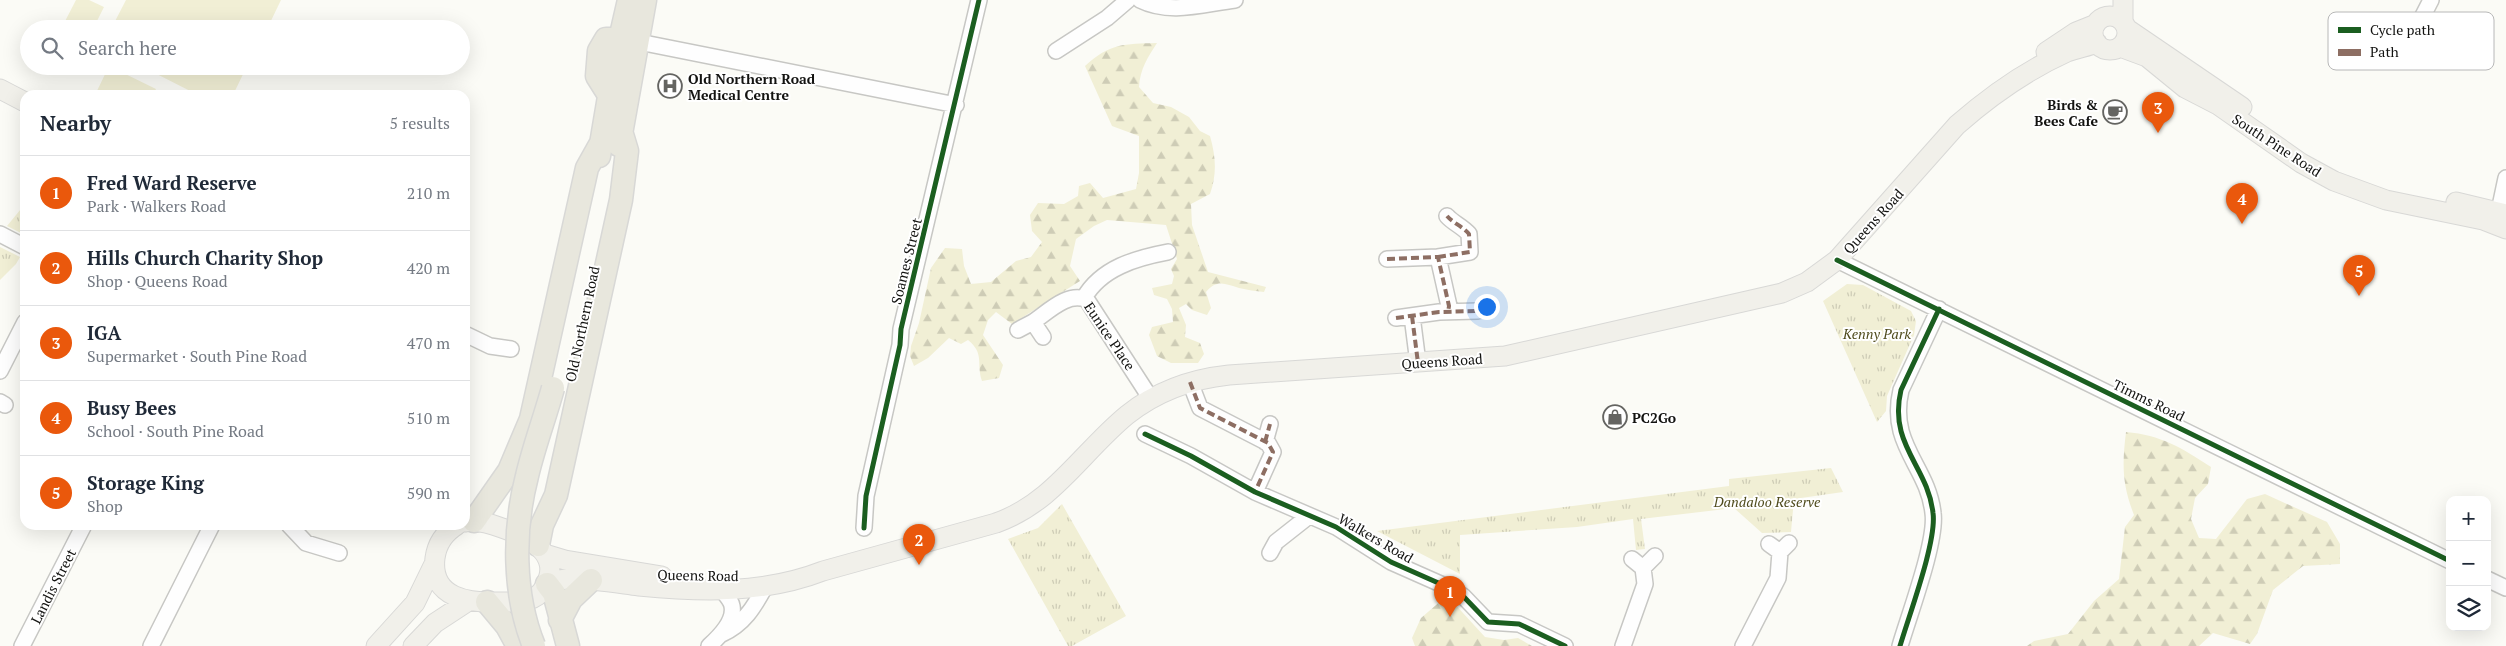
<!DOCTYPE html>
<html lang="en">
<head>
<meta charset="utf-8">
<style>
  :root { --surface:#fff; --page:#f6f6f7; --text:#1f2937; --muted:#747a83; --line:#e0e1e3; --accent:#ea580c }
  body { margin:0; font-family:"PT Serif",serif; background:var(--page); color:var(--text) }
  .controls { position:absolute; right:15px; bottom:15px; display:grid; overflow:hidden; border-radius:10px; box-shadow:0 5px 20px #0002 }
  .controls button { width:45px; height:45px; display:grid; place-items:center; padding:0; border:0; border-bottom:1px solid var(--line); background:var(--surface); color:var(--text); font:25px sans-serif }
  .you { position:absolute; left:1486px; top:306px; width:18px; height:18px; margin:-12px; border:4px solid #fff; border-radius:50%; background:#1a73e8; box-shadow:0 0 0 8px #1a73e833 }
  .badge { display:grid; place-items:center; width:32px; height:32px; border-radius:50%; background:var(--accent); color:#fff; font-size:16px; font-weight:700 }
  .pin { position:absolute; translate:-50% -41px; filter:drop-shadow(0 1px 2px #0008) }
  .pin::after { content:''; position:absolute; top:26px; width:18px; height:15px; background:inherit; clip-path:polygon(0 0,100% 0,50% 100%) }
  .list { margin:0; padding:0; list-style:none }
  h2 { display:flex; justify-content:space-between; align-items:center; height:65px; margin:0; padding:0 20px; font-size:21px }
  h2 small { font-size:16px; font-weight:400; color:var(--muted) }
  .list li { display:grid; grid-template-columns:32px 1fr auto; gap:15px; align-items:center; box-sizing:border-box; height:75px; padding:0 20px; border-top:1px solid var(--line) }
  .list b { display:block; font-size:19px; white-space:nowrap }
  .list p { margin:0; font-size:16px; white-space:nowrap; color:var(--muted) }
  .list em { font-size:16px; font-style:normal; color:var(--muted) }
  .icon { flex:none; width:28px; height:28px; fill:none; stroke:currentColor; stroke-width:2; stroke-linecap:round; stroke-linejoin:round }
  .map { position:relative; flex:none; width:2506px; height:646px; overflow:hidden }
  .search { position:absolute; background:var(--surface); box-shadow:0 5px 20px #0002; left:20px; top:20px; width:450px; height:55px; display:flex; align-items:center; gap:12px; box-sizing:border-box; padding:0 18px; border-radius:28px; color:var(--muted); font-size:19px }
  .panel { position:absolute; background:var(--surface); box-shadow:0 5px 20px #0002; left:20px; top:90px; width:450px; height:440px; border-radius:15px }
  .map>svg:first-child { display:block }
</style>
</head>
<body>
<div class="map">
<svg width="2506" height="646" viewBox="0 0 2506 646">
  <defs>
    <pattern id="grass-tufts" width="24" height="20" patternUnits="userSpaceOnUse" patternTransform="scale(1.25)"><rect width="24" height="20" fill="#f1efd5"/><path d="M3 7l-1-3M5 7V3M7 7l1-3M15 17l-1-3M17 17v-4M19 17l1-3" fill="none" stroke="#ceccb6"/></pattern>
    <pattern id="forest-firs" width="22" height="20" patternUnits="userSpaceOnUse" patternTransform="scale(1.25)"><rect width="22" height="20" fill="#f1efd5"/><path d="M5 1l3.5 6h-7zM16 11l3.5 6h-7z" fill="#ceccb6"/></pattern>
  </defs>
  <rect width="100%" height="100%" fill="#fbfbf6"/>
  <path fill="url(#grass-tufts)" d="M25,204v31l-18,-9z
    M0,247l20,10 -4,7 -16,16z
    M1847,284l16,1 48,26 5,10 -2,14 -27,61 -1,15 -9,11 -54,-121z
    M1831,468l12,24 -49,7 -3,33 -29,1 -28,-25 -93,11 4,30 -9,1 -3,-31 -56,8 -117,8v39l-83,-43 352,-45v-7z
    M1062,504l64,112 -54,30h-4l-60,-107 30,-11z"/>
  <path fill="url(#forest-firs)" d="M1157,43c-9,14 -17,26 -18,44l14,16 18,4 18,10 11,14 10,5c6,21 7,38 0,58l-19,10 1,21 16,47 58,15 -2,5c-8,-1 -17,-2 -25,-4 -14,-4 -22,-9 -33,4l5,16 -4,7 -15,-5 -6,-6 -7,4 7,17 -1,12 15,6 4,11 -6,9h-27l-14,-7 -8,-21 3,-8 21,-5 -1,-13 -5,-10 -13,-4 -2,-7 20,-4 2,-8 -3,-7 6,-10 -11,-34 -59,-5 -13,6 -18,13 -6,27 10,15 -68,43 -16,-12 -8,8 -5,15 20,30 -4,13 -17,3c-6,-18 3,-27 -14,-41l-7,4 -12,-6 -21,20 -14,8 -4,-10 1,-10 8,-23 12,-55 14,-20 17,1 2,17 7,18 20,-2 25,-21 15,-4 11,-15 -10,-11 -2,-16 8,-12 26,1 14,-8 1,-10 11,-3 13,15 33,-9 3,-16v-37l-27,-10 -27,-60c25,-23 39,-22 72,-23z
    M2126,432c35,3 56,16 85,35l-3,17 -13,14 -4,21 8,19 17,1 31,-40 18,-5 62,28 13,22v20l-37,2 -30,24 -16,44 -7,10 -37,-11 -14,13h-172l7,-5 34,-7 26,-33 25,-22 6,-52 9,-12c-12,-31 -12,-50 -8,-83z
    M1443,599l9,2 33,36 19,3 14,-2 14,8h-117l-3,-8 9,-20z"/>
  <path fill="#f1efd5" d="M76,0h13l15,7 -11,22h-32z
    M126,0h155l-14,29h-156z
    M109,66l47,23 -3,6h-58z
    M141,66h106l-14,29h-35z"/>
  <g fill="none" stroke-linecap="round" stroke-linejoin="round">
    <g stroke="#c7c7c4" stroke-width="18">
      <path id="minor" d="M1140,0c30,15 63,4 95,0
        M629,40l327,65
        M2409,43l22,-43
        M1056,51l51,-33 21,-18
        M2499,211l7,-33
        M0,234l25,13
        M1438,257l32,-5 -1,-18c-7,-8 -16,-11 -22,-18
        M1387,259l51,-2 11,49 -1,6
        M1837,260l613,301
        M1084,298c17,-30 52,-40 84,-46
        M1412,316l6,47
        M1396,318l43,-6 39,-1
        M1033,322c15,-10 35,-31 54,-22l64,99
        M1018,330l15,-8 10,15
        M465,334l25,12 21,3
        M0,371l25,-49
        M1190,382l10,26 68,35 5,9 -18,40
        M0,402l5,3
        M1145,434l46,22 64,36 81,35 55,35 61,27 11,7 25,26 31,2 46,22
        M1265,442l5,-18
        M289,525l17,18 33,10
        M864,528l2,-32 34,-151 1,-16 78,-329
        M1769,544l11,8 9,-9
        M1270,553l6,-11 33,-26
        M1632,559l11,9 12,-12
        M2487,579l19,9
        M722,634c22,-10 32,-27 43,-47
        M22,646l62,-121
        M151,646l61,-121
        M709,646c10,-9 26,-25 23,-40 -1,-6 -7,-12 -11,-17
        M1623,646l22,-62 -2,-16
        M1743,646l35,-68 2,-26
        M1900,646c9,-31 37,-105 33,-133 -5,-47 -45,-68 -32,-123l38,-81"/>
    </g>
    <g stroke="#d8d8d6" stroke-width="21">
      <path id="major" d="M2093 33a17 17 0 1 1 34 0a17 17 0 1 1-34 0Z
        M2123,21v-21
        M2126,28l116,79
        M2120,47l27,10 38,31 33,17 83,58 33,18 52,19 97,20 23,9
        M2046,52l30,-20 20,-8
        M0,89l25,13
        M2456,202l50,12
        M457,525c-13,8 -20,18 -22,33 -5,41 35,45 64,44 16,0 36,2 45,-14 20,-34 -16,-51 -42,-60 -11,-4 -25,-9 -37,-6
        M545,554l20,6 97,16
        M548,581c8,0 15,-2 23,-2 22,0 45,4 68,7 62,6 125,8 184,-15l173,-48c57,-20 86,-71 131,-108 30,-24 64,-36 102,-40l276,-19 277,-63 25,-11 30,-22 120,-135c33,-29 70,-55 110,-73 10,-4 20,-5 30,-9
        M376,646l39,-43 19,-39
        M413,646l22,-23 32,-21"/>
    </g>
    <g stroke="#d8d8d6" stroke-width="25">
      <path id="highway" d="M609,95l-12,-19 2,-25 7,-12h14
        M619,145l26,-145
        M599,156l16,-95 14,-61
        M474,521l35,-50 22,-52 56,-251 14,-25
        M538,545l4,-20 14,-30 65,-295 6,-49 -6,-20
        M547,584l7,9 14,53
        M487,602l20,24 11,20
        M560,620l11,-21 20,-19"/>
    </g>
    <use href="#minor" stroke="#fefefe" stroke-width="15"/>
    <use href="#major" stroke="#f1f0ea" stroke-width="19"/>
    <use href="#highway" stroke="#e8e7dd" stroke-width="22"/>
    <g stroke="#d8d8d6" stroke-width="25" stroke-linecap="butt">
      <path id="highway-bridge" d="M534,646c-21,-52 -21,-116 -7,-170 7,-30 18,-59 26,-88"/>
    </g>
    <use href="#highway-bridge" stroke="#e8e7dd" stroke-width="22"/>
    <path stroke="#8d6e63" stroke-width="4" stroke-dasharray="8 4" stroke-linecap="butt" d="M1438,257l32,-5 -1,-18c-7,-8 -16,-11 -22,-18
      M1387,259l51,-2 11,49 -1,6
      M1412,316l6,47
      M1396,318l43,-6 39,-1
      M1190,382l10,26 68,35 5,9 -18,40
      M1265,442l5,-18"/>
    <g stroke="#fff" stroke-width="8">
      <path id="cycleway" d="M1837,260l613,301
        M1145,434l46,22 64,36 81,35 55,35 61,27 11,7 25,26 31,2 46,22
        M864,528l2,-32 34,-151 1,-16 78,-329
        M1900,646c9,-31 37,-105 33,-133 -5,-47 -45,-68 -32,-123l38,-81"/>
    </g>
    <use href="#cycleway" stroke="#1b5e20" stroke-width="5"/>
  </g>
  <defs>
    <g id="hospital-ring" transform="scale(1.25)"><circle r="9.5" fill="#fff" stroke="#646461" stroke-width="1.5"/><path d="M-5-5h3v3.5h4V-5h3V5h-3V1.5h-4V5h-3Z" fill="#646461"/></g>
    <g id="cafe-ring" transform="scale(1.25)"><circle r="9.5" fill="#fff" stroke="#646461" stroke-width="1.5"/><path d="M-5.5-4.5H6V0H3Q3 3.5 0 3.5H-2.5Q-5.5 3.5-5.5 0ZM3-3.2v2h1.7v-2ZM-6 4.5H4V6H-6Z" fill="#646461"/></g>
    <g id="shop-ring" transform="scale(1.25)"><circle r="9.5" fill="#fff" stroke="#646461" stroke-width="1.5"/><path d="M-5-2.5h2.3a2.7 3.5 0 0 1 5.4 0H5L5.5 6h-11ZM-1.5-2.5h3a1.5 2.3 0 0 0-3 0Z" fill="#646461"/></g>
  </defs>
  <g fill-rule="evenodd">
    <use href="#hospital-ring" x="670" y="86"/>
    <use href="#cafe-ring" x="2115" y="112"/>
    <use href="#shop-ring" x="1615" y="417"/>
  </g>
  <g text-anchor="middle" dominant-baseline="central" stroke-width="4" stroke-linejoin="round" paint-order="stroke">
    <g font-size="14" font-weight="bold" fill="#131311" stroke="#fff" text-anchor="start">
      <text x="688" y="78">Old Northern Road<tspan x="688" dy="16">Medical Centre</tspan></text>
      <text x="2098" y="104" text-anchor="end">Birds &amp;<tspan x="2098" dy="16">Bees Cafe</tspan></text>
      <text x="1632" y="417">PC2Go</text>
    </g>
    <g font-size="14" fill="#131311" stroke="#fff">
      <text transform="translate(2277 145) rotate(33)">South Pine Road</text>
      <text transform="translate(1873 221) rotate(-48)">Queens Road</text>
      <text transform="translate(906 261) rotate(-76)">Soames Street</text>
      <text transform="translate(582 324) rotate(-78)">Old Northern Road</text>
      <text transform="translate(1110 336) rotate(56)">Eunice Place</text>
      <text transform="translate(1442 361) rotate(-4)">Queens Road</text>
      <text transform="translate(2149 400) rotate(26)">Timms Road</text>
      <text transform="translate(1376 538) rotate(30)">Walkers Road</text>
      <text transform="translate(698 575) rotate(1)">Queens Road</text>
      <text transform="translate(53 586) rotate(-63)">Landis Street</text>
    </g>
    <g font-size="14" font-style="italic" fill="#4f4b1c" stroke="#fff">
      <text x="1877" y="333">Kenny Park</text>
      <text x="1767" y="501">Dandaloo Reserve</text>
    </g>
  </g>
  <rect x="2328" y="12" width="166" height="58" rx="8" fill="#fff" stroke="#b8b8b8" stroke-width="1"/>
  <rect x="2338" y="27" width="23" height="6" fill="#1b5e20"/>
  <rect x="2338" y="49" width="23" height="7" fill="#8d6e63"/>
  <g font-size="14" fill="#131311">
    <text x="2370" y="35">Cycle path</text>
    <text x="2370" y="57">Path</text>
  </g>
</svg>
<div class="controls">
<button>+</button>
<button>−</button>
<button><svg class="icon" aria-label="layers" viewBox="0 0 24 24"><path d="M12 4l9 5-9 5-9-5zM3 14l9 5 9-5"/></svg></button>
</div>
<div class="you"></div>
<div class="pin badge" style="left:1450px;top:617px">1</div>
<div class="pin badge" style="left:919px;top:565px">2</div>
<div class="pin badge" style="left:2158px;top:133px">3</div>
<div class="pin badge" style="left:2242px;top:224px">4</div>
<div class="pin badge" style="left:2359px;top:296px">5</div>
<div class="search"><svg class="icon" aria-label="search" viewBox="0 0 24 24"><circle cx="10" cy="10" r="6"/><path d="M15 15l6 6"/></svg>Search here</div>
<section class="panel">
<h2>Nearby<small>5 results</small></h2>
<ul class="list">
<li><span class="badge">1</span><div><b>Fred Ward Reserve</b><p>Park · Walkers Road</p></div><em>210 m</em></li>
<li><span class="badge">2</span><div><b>Hills Church Charity Shop</b><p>Shop · Queens Road</p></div><em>420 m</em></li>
<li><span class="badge">3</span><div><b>IGA</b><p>Supermarket · South Pine Road</p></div><em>470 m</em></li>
<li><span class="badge">4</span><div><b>Busy Bees</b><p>School · South Pine Road</p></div><em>510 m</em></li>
<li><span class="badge">5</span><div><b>Storage King</b><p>Shop</p></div><em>590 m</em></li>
</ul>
</section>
</div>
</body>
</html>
